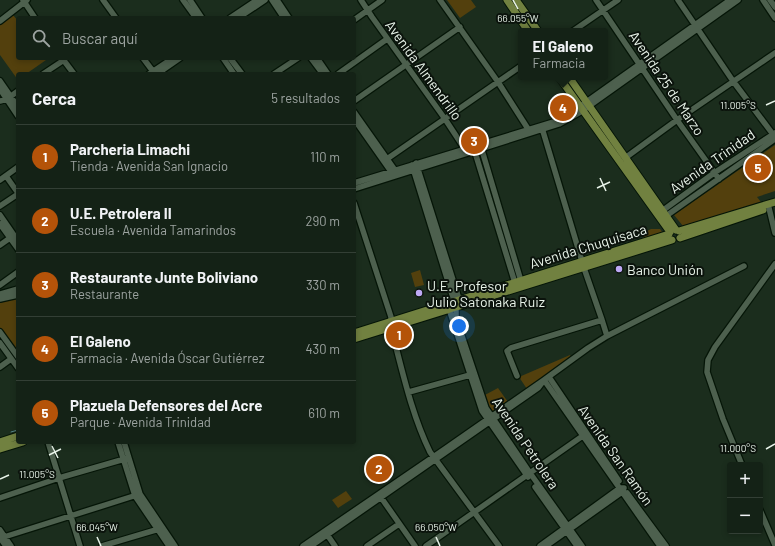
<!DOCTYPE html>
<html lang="es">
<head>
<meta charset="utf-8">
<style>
  :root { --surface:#142216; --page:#1d2a1f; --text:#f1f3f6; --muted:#9da4a1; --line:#333f35; --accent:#b45309 }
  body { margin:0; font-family:Barlow,sans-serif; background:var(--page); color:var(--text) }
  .controls { position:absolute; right:12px; bottom:12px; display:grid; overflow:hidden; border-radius:4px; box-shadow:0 2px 6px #0003 }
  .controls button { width:36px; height:36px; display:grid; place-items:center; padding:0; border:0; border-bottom:1px solid var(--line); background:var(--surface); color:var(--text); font:20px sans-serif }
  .you { position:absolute; left:459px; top:326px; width:14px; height:14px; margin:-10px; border:3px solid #fff; border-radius:50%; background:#1a73e8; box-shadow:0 0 0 6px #1a73e833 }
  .badge { display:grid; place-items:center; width:26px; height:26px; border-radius:50%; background:var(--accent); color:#fff; font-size:13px; font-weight:700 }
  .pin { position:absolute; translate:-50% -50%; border:2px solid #fff; box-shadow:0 1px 4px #0006 }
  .popup { position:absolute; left:518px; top:28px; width:90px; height:52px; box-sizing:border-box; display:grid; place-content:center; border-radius:4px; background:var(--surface); filter:drop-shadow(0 1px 3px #0005); font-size:13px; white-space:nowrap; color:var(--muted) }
  .popup b { font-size:15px; color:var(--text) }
  .popup::after { content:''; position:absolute; left:50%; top:100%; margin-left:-8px; border:8px solid transparent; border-top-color:var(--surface) }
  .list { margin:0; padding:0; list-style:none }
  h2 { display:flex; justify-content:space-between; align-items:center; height:52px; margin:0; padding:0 16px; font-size:17px }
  h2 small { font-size:13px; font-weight:400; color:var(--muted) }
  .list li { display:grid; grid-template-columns:26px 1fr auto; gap:12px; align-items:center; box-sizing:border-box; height:64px; padding:0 16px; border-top:1px solid var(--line) }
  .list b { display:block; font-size:15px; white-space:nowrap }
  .list p { margin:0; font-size:13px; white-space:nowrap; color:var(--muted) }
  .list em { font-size:13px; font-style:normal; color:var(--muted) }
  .icon { flex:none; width:22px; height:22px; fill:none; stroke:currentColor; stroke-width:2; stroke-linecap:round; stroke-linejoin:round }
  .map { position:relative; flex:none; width:775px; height:546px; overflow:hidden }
  .search { position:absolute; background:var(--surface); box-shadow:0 2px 6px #0003; left:16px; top:16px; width:340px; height:44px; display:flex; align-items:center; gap:10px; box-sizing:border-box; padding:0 14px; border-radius:4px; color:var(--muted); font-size:15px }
  .panel { position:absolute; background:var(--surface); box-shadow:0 2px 6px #0003; left:16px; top:72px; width:340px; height:372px; border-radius:4px }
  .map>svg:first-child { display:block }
</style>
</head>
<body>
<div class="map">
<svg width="775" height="546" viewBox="0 0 775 546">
  <rect width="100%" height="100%" fill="#1b2d1d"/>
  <path fill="#53400d" d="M447,0h24l5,7 -16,11z
    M13,15l5,6v37h27l1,2 -20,14h-8v6l-18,-25v-31z
    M775,145v46l-18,6 4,5 -78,24 -9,-11z
    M651,229h9l3,4 -20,7c-1,-5 3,-9 8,-11z
    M420,270l4,15 -9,2 -4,-14z
    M18,297v55l-18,-24v-25z
    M570,355l1,2 -44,32 -8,-12z
    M498,388l10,14 -16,10 -4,-6 -5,-10z
    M346,491l6,8 -14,9 -6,-8z"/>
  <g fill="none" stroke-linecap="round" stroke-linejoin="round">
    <path stroke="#58878a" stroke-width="1" d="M11,432l7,-2"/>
    <g stroke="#051507" stroke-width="8">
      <path id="minor" d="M23,0l12,18
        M103,0l13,18
        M183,0l13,18
        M190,0l12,18
        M272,0l12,18
        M277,0l12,18
        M361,0l11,17 73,102 21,32
        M440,0l58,82 32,50
        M596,0l81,120 42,59
        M678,0l55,81 42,56
        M763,0l12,18
        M770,0l5,7
        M230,18l27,-18
        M238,18l27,-18
        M354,20l28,-20
        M0,21l27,-21
        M573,31l45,-31
        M62,58l12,16
        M143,58l12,16
        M223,58l11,16
        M230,58l12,16
        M311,58l12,16
        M317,58l11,16
        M43,74l21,-14
        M149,74l24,-16
        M157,74l23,-16
        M274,74l24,-16
        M338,74l49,-35
        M0,81l18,26
        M0,89l18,27
        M0,101l7,-2 11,-8
        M354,101l106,-74
        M354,112l43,61
        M354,119l38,54
        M481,147l40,134
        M474,149l41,134
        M625,158l52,-38 98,-67
        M384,161l137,-95
        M416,163l43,136v5l-3,4v10l30,90 44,65 52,73
        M412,165l42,136 -1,4 -4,4 33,102 46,66
        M6,176l12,17
        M0,180l18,-13
        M354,183l203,-62 11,-6 162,-115
        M354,189l205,-65 23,-13 156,-111
        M354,203l37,114v11c11,41 20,85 39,124l69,94
        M0,206l18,-12
        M769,208l6,25
        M662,211l52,-38 61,-40
        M0,215l18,26
        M666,216l109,-77
        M0,224l18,25
        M0,245l10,-7
        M0,285l18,-13
        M0,294l18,-5
        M0,299l18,-4
        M602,320l5,16
        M0,332l18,25
        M0,343l18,25
        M0,367l11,-8
        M517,376l-10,-25 4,-3 91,-28 -18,-52 -42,-140
        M549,377l70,104
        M409,392l61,-17
        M48,442l32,104
        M118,442l17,54 34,50
        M124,442l16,52 35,52
        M742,465l-19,-46 -16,-47 1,-12 7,-13 60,-83
        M535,487l42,59
        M627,493l39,53
        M380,496l35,50
        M0,498l59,-20 69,-20
        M760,510l15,35
        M0,530l11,16
        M326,533l9,13
        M4,537l136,-43
        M0,538l6,8
        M102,546l57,-17
        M303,546c81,-55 161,-110 241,-166l-6,8 -227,158
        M367,546l32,-22
        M426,546l158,-111
        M540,546l80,-58h4l-2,4 -76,54
        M660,546l-116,-166 44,-32 19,-12 137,-70"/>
    </g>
    <g stroke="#051507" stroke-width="9">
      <path id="major" d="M507,0l21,31
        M516,0l22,31
        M559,77l111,155
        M569,77l107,153
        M679,231l96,-29
        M680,238l83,-28
        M354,333l315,-99
        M354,339l318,-99
        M0,442l18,-6
        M0,449l23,-7"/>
    </g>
    <use href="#minor" stroke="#4d604e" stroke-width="5.5"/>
    <use href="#major" stroke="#718140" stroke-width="7"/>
  </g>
  <path fill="none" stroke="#e8f3e9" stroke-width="1.5" d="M513,0l5,9M766,105l9,-4M600,178l6,13M597,188l13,-6M52,446l6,12M766,449l9,-5M49,455l12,-6M0,479l9,-4M97,537l4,9M436,537l4,9"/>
  <g fill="#bea9f5" stroke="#0b130c" stroke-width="1.5">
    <circle cx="619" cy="269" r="4"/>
    <circle cx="419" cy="293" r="4"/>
  </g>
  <g text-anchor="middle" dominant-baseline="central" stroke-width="4" stroke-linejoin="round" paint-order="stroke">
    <g font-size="14" fill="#e8f3e9" stroke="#0b130c">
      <text transform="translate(424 70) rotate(54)">Avenida Almendrillo</text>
      <text transform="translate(667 83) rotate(56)">Avenida 25 de Marzo</text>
      <text transform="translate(712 161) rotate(-35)">Avenida Trinidad</text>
      <text transform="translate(588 246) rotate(-17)">Avenida Chuquisaca</text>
      <text transform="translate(526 443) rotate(56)">Avenida Petrolera</text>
      <text transform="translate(616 455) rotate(55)">Avenida San Ramón</text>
    </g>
    <g font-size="14" fill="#e8f3e9" stroke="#0b130c" text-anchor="start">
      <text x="627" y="269">Banco Unión</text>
      <text x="427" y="285">U.E. Profesor<tspan x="427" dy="16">Julio Satonaka Ruiz</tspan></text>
    </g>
  </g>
  <g font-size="10" text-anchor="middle" fill="#e8f3e9" stroke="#0b130c" stroke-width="4" stroke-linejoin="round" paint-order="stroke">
    <text x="518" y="22">66.055°W</text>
    <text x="738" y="109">11.005°S</text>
    <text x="738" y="452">11.000°S</text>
    <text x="37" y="478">11.005°S</text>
    <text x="97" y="531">66.045°W</text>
    <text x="436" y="531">66.050°W</text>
  </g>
</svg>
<div class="controls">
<button>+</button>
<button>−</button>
</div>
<div class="you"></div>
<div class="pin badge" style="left:399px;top:335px">1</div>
<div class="pin badge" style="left:379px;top:469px">2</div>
<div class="pin badge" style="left:474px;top:141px">3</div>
<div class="pin badge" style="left:563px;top:108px">4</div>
<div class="popup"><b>El Galeno</b>Farmacia</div>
<div class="pin badge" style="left:758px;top:168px">5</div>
<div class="search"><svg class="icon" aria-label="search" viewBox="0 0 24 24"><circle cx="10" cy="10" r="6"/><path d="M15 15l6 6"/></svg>Buscar aquí</div>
<section class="panel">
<h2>Cerca<small>5 resultados</small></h2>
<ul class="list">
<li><span class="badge">1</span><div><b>Parcheria Limachi</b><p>Tienda · Avenida San Ignacio</p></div><em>110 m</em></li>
<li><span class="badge">2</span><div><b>U.E. Petrolera II</b><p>Escuela · Avenida Tamarindos</p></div><em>290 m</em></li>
<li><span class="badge">3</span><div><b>Restaurante Junte Boliviano</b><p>Restaurante</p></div><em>330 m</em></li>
<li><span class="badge">4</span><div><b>El Galeno</b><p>Farmacia · Avenida Óscar Gutiérrez</p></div><em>430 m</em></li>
<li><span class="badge">5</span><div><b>Plazuela Defensores del Acre</b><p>Parque · Avenida Trinidad</p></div><em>610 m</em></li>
</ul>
</section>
</div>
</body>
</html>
